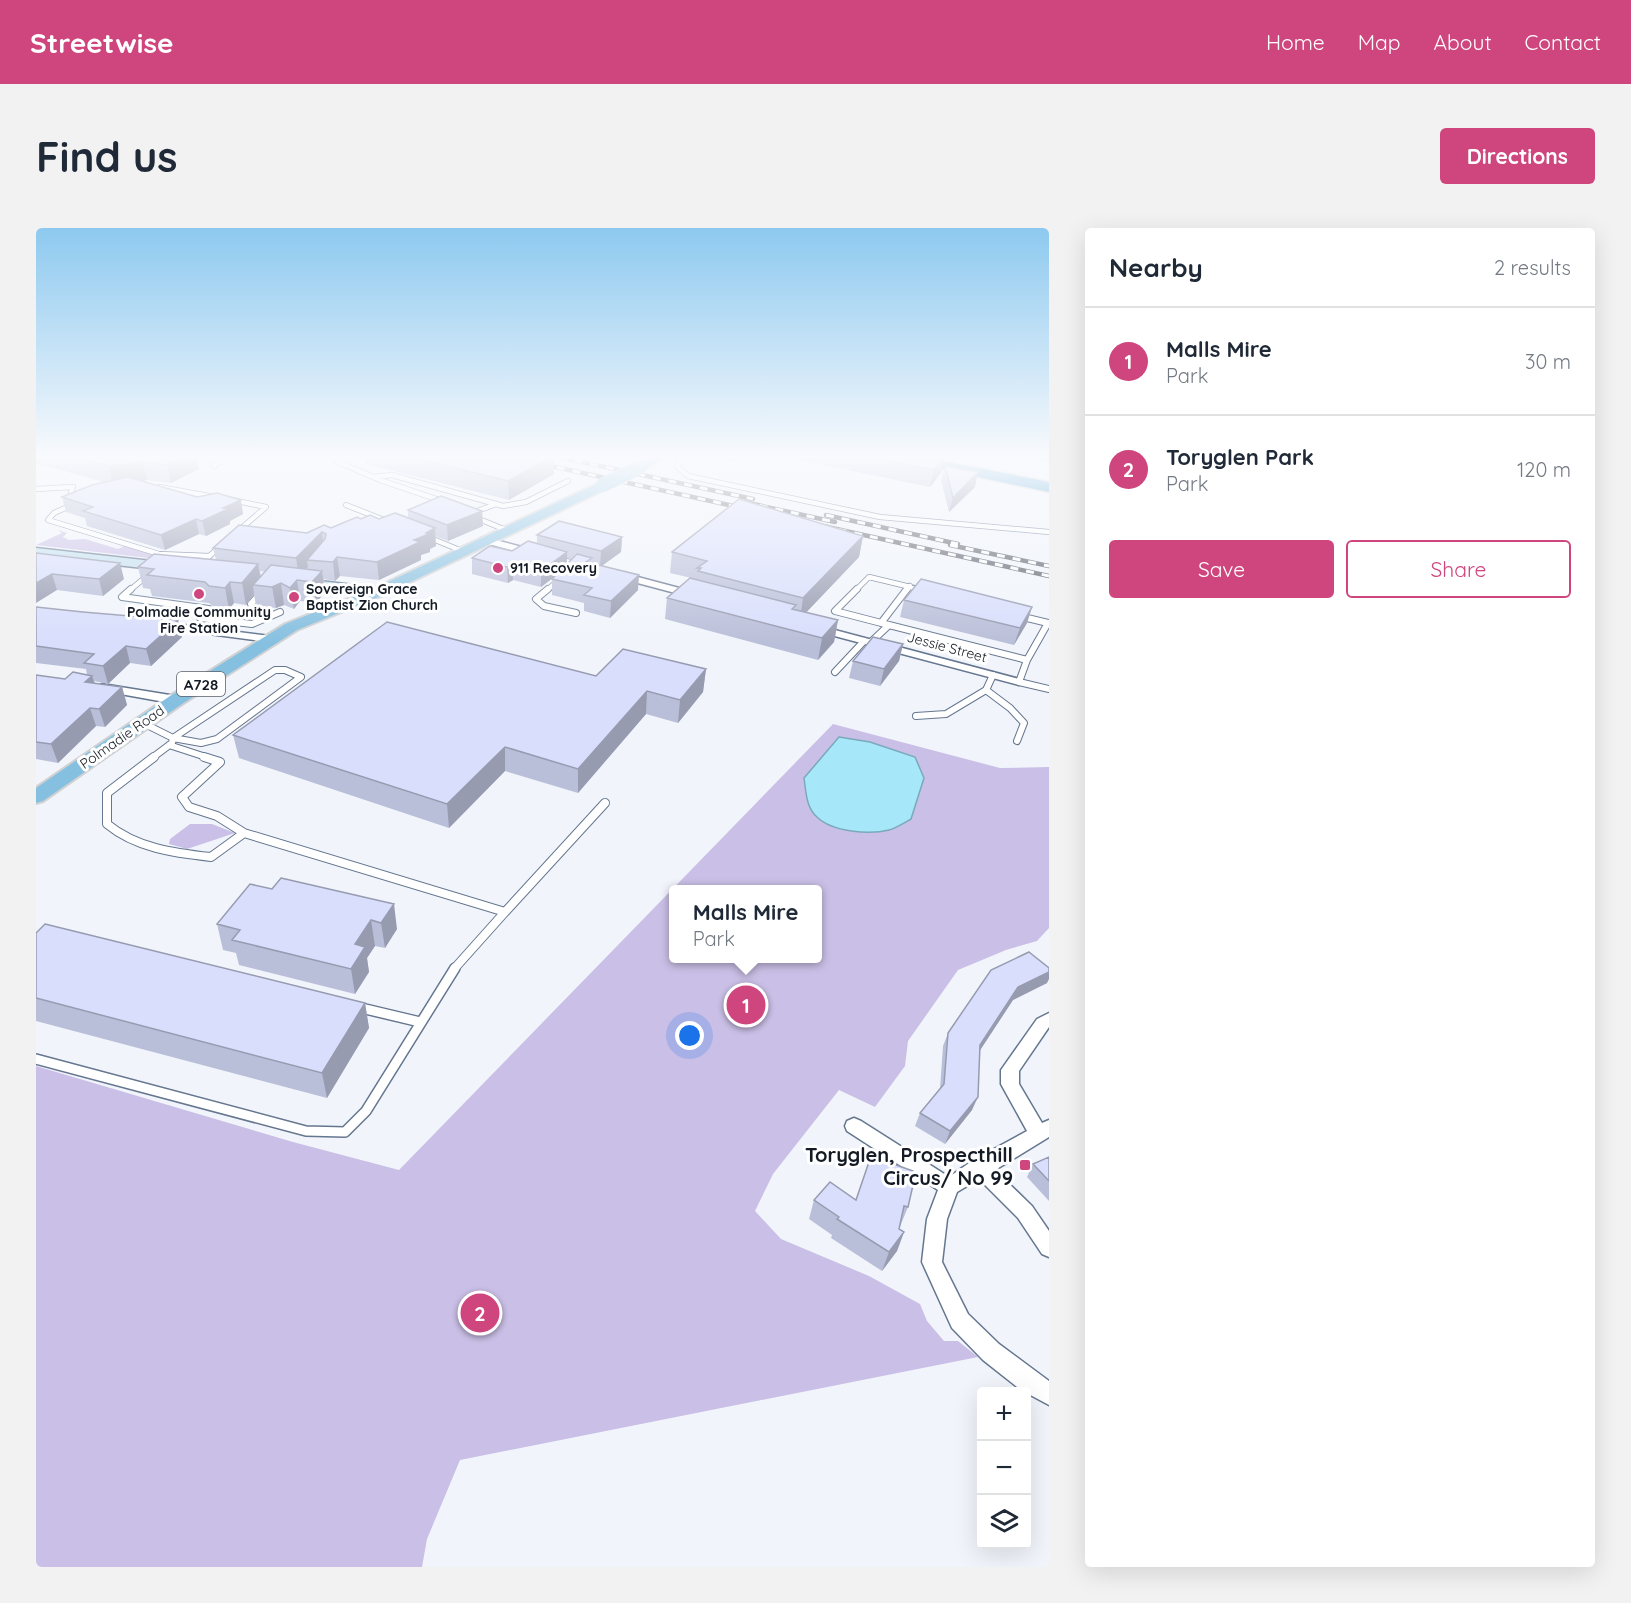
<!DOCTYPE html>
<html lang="en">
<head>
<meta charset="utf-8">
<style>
  :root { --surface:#fff; --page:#f2f2f3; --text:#1f2937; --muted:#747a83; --line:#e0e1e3; --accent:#cf457e }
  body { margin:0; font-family:Quicksand,sans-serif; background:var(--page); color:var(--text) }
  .controls { position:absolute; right:18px; bottom:18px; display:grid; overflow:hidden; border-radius:6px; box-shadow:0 6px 24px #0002 }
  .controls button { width:54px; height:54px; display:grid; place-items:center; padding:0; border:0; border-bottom:2px solid var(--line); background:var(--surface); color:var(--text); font:30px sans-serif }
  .you { position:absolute; left:654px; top:808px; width:21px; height:21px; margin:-15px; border:4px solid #fff; border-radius:50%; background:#1a73e8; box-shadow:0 0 0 9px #1a73e833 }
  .badge { display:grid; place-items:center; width:39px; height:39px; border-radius:50%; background:var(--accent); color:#fff; font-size:20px; font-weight:700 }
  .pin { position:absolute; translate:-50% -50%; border:3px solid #fff; box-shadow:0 2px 6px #0006 }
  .popup { position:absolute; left:633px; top:657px; width:153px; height:78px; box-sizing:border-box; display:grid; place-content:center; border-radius:6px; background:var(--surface); filter:drop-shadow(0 2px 4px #0005); font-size:20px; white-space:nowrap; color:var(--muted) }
  .popup b { font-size:22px; color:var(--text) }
  .popup::after { content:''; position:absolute; left:50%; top:100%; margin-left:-12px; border:12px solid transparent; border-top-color:var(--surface) }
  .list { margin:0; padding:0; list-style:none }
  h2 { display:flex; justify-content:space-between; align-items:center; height:78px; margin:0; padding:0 24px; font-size:26px }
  h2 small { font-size:20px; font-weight:400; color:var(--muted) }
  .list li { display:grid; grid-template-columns:39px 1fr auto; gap:18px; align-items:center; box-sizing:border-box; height:108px; padding:0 24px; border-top:2px solid var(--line) }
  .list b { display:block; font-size:22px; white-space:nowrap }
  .list p { margin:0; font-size:20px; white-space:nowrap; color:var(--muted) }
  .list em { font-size:20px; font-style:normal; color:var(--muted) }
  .actions { display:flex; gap:12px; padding:18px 24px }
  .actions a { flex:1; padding:14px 0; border:2px solid var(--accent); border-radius:6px; text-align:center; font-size:21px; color:var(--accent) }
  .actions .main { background:var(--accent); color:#fff }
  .icon { flex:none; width:33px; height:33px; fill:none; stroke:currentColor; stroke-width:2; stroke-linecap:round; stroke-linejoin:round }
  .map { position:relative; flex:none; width:1013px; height:1339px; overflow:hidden; border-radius:6px }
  header { display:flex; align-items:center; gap:36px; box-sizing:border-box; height:84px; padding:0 30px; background:var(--accent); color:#fff }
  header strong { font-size:28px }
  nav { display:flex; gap:33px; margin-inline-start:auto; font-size:21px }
  .intro { display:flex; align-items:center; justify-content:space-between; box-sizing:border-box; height:144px; padding:0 36px }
  h1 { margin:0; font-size:42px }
  .button { padding:15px 27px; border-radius:6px; background:var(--accent); color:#fff; font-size:21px; font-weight:700 }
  main { display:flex; gap:36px; padding:0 36px }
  aside { flex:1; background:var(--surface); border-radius:6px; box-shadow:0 6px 24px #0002 }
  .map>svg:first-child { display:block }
</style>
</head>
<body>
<header>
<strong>Streetwise</strong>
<nav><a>Home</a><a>Map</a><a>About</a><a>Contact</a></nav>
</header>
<div class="intro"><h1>Find us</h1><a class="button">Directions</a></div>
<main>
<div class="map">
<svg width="1013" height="1339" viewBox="0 0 1013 1339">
  <rect width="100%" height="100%" fill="#f1f5fb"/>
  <path fill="#cabfe6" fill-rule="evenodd" d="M22,302l9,3 -4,4 6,3 16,-1 33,10 6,-3 32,10h34l7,5 -5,2 -156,-18 26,-12z
    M797,496l167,44 49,-1v161l-12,13 -31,9 -48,20 -50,71 -3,25 -30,41 -36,-17 -66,84 -18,37 26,28 88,37 51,28 7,17 17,20h14l20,16 -518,103 -33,79 -5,28h-386v-501l257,76 106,28zM638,662h144v68h-144z
    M154,596h22l23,9 -48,16 -18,-5 1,-5z"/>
  <path fill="#a6e8fa" stroke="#7aaaba" stroke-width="1.5" d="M803,509l31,5 45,15 9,21 -13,41c-7,4 -15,9 -22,11 -19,5 -57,2 -72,-13 -11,-9 -11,-26 -13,-39z"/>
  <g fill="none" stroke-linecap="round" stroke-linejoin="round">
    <g stroke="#65768f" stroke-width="6">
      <path id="service-far3" d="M645,229l-4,9 11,10 192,41 169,15
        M300,233l44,19 62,21
        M178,238l11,-9
        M337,249l19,-2 104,29
        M123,259l56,10
        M0,261l37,-2 -4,12
        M196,272l34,7 -29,25
        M36,277l-18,8 -6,7 111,34 51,2
        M310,277l43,17
        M436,285l24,-9 7,2 23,-4 42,-21
        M438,289l32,13
        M392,309l34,14
        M163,337l23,-20
        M93,363l19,-16
        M510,363l14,-12
        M819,363l14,-14 54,13
        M870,363l4,-5"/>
    </g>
    <g stroke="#65768f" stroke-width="8">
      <path id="service-far2" d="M95,361l-9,8 87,12 -9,9 52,6 28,-12
        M512,361l-12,10 8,7 32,7
        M821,361l-22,22 54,14 -18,17
        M884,361l3,1
        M215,376l9,-10
        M845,395l26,-34
        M853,397l138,35 21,-37 -29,-7
        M991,432l-8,22 30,7
        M239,442h10l16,7 -84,62 -16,4 -28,-5z
        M799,444l29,-31
        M957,447l-7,15 24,18 14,15 -7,18
        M880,488l30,-2 40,-24
        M107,495l30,15 -1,5 -20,15
        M133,517l40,13"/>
    </g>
    <g stroke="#65768f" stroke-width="10">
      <path id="service-far1" d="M118,529l-47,36v31c29,24 67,29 104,33l33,-24 261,79 -51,57
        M168,529l16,5 -38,35 7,10 28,9 27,17
        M469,684l100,-109"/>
    </g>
    <g stroke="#65768f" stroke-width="12">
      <path id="service" d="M321,779l63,15
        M0,831l270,72 39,1 21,-21 89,-143"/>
    </g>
    <g stroke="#65768f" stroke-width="3">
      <path id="minor" d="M448,309l106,28 2,2 -5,3 -106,-28v-4z
        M583,344l79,21 1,2 -5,3 -79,-21 -1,-2z
        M124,394l110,14 5,3 -5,3 -114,-15v-4z
        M780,397l207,55 2,2 -6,3 -207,-55 -1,-2z
        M66,456l74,12 6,4 -6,4 -78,-14v-4z
        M1013,785v14l-30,44v13l23,39 7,-3v17l-54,33 37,36 17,25v26l-7,-3 -24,-36 -39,-39 -22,13 -10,27 -5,43 26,52 31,30 50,37v24l-28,-15 -38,-30 -31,-32 -30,-66 5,-43 11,-29 -91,-59 -2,-5 2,-5 7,-3 7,3 88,56 23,-16 55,-30 -26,-47v-14l36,-51z"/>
    </g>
    <g stroke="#65768f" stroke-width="3">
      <path id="secondary" d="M0,320l134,15 7,4 -7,4 -134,-15z
        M260,350l82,10 7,4 -7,4 -87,-11v-6z"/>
    </g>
    <g stroke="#d0d1d3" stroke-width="4">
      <path id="primary" d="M614,229h15l-23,14h-8v-6z
        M567,253l5,1v6l-225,107 -86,35 -115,74 -139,97 -7,2v-15l134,-92 115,-72 88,-35z"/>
    </g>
    <g stroke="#d0d1d3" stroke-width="3">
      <path id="motorway" d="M859,229h28l126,25v10l-147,-31z
        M1003,229h10v5l-8,-2z"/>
    </g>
    <use href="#service-far3" stroke="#fff" stroke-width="4.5"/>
    <use href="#service-far2" stroke="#fff" stroke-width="6"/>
    <use href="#service-far1" stroke="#fff" stroke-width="8"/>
    <use href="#service" stroke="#fff" stroke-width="9"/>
    <use href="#minor" fill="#fff" fill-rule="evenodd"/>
    <use href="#secondary" fill="#c3e0f0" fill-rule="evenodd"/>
    <use href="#primary" fill="#86c0e0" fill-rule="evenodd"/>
    <use href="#motorway" fill="#3696cc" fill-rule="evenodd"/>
    <g stroke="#595f68" stroke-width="4.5">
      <path id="rail" d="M474,229l237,52
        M523,229l194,42
        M708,274l91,20
        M790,287l132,29
        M787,298l226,50
        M914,317l99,21"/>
    </g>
    <use href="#rail" stroke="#fff" stroke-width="3" stroke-dasharray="8" stroke-linecap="butt"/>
    <g stroke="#d0d1d3" stroke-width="15" stroke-linecap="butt">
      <path id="primary-bridge" d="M567,257l35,-17"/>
    </g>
    <use href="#primary-bridge" stroke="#86c0e0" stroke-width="14"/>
  </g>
  <path fill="#babfd9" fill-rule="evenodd" d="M0,229h167l-6,2 2,10 -28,14 -24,-3 -6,1 102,33 -13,7v3l-24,12 -7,-2 -34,16 -78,-24 -2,-8 -19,-6 -4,-15 42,-15 -68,-19z
    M329,229h189v17l-45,26 -143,-36z
    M681,229h23l-6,4 -18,-3z
    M748,229h160l-3,16 -11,14z
    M909,238l30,21 -26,25 -8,-32z
    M372,282l74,1 1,15 -35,15 -13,-5 1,10 -6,3v3l-9,3v5l-42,20 -39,-4 -5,5 -11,-2 1,13 -9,11 -16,-2 -6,8 -10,-4 -8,3 -20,-2 -2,-12 -8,11 -12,-2 -5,6 -15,-2 -5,-4 -57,-7 -2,-7 -7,-1 -5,-21 78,-7 -3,-12 118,-20 30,-9 47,-1zM224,343l5,1 -4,4z
    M501,307l85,2 -1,15 -19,14 36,24 -28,28 -26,-7v-8l-32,-8v-16l1,-1 -12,9 -28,-7 -5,3 -36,-9v-16l40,-7 25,-7zM531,330l5,2 -5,5z
    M827,308l-4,21 -53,55 32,8 -4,22 -16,18 -153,-41 2,-21 29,-19 -26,-6 2,-21z
    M0,325l88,26 -21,17 -46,-6z
    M868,372l128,7 -5,16 -13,22 -114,-28z
    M0,379l146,30 -31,29 -21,-3 -22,21 -14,-3 1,2 27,4 5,18 -22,22 -9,-1 -38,37 -22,-4v-84l29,4 22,-4 -1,-6 -50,-6z
    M867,416l-4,17 -19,25 -31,-8 4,-17z
    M670,441l-3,23 -25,31 -32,-9 -68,79 -73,-22 -56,57 -210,-70 -6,-23 363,-59z
    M245,650l116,51 -12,19 -10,-2 -8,12 2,14 -14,22 -116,-29 -3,-12 -13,-3 -6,-26 55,-35z
    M0,705l329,70 4,25 -42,70 -291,-77z
    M1013,740l-2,15 -34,17 -33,50 -8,60 -27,34 -30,-18 5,-13 20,-24 3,-43 5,-13z
    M1013,929v44l-22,-24 6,-13z
    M875,952l-3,27 -9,22 5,3 -7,19 -15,20 -51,-33 1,-3 -23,-16 5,-19h42z"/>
  <path fill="#979bb0" d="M143,229h24l-6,2 2,10 -28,14 -4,-18z
    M515,229h3v17l-45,26 -1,-19z
    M699,229h5l-6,4z
    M908,229l-3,16 -11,14 4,-17z
    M107,234l4,18 -34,5 -4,-19z
    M942,244l-3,15 -26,25 4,-14z
    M205,272l2,14 -13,7v3l-24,12 -4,-15 21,-13z
    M446,283l1,15 -35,15 -1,-16z
    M160,291l3,15 -34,16 -4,-15z
    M399,300l1,18 -6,3v3l-9,3v5l-42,20 -2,-18z
    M286,304l2,18 -17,10 1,7 -9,9 -3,-18z
    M827,308l-4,21 -59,62 3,-21z
    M586,309l-1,15 -21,15 1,-16z
    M531,324v15l-26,20v-16z
    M301,329l3,19 -5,5 -2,-19z
    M84,335l4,16 -21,17 -4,-17z
    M222,336l4,21h-9l1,9 -8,11 -4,-22z
    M476,336l1,16 -5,3 -1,-16z
    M286,343l3,21 -9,11 -4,-21z
    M16,346l5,16 -21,13v-20z
    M603,347l-1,15 -28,28 1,-17z
    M261,352l3,21 -6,8 -4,-21z
    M194,354l4,21 -5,6 -4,-21z
    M245,355l3,22 -8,3 -4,-21z
    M996,379l-5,16 -13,22 6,-17z
    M142,392l4,17 -31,29 -5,-17z
    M802,392l-4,22 -16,18 4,-22z
    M867,416l-4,17 -19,25 4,-17z
    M90,418l4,17 -22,21 -5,-18z
    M670,441l-3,23 -25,31 2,-23z
    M56,448l6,17 -13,-11z
    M86,459l5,18 -22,22 -6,-18z
    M611,463l-1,23 -68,79v-24z
    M54,480l6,18 -38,37 -7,-19z
    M469,519v24l-56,57 -2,-24z
    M358,676l3,25 -12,19 -4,-25z
    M335,692l4,26 -8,12 2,14 -14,22 -4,-25 4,-25z
    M1013,744v7l-2,4 -34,17 -38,58 5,-13 38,-58z
    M329,775l4,25 -42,70 -5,-25z
    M942,869l-6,13 -27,34 5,-13z
    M868,1004l-7,19 -15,20 7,-19z"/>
  <path fill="#d8defc" stroke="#979bb0" stroke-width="1.5" d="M38,229h109l-16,8 -24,-3 -34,4z
    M374,229h141l-43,24z
    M831,229h77l-10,13z
    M909,238l33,6 -25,26z
    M92,249l69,20 20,-4 24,7 -18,8 5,1 -26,12 -6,-2 -35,16 -78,-24 10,-4 -31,-10 30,-12z
    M405,268l41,15 -35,14 -39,-15z
    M703,271l124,37 -60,62 -105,-27 3,-3h-4l10,-7 -35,-9z
    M359,285l40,15 -9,5 3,1 -15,6 6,2 -43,20 -40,-5 -4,5 -26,-2 18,-21 1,-5 -4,-2 -26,26 -83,-10 26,-23 68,8 17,-8 7,3 26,-11 4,2 9,-4 9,4z
    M523,293l63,16 -21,14 -64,-16z
    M492,313l39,11 -26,19 -29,-7 -5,3 -35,-9 18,-12 22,5z
    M0,325l84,10 -21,16 -47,-5 -16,9z
    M118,326l104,10 -16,19 -12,-1 -5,6 -16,-2 -4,-4 -58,-7 7,-6 -16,-2z
    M541,326l15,4 -6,4 53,13 -28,26 -27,-6 8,-7 -40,-9z
    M235,337l51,6 -10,11 -15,-2 -7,8 -9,-5 -9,4 -19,-2z
    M654,350l106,27 -4,4 46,11 -16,18 -155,-40z
    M885,351l111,28 -12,21 -116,-28z
    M0,379l47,5 95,8 -32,29 -20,-3 -23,20 -19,-3 10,-9 -58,-8z
    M351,394l209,54 27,-27 83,20 -26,31 -33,-9 -69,78 -73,-22 -58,57 -214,-69z
    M837,409l30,7 -19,25 -31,-8z
    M37,444l19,4 -7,6 37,5 -23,22 -9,-1 -39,36 -15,-2v-67l29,4z
    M245,650l113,26 -13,19 -10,-3 -16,24 10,3 -14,22 -119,-29 8,-10 -23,-6 33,-40 22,5z
    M9,696l320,79 -43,70 -286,-75v-65z
    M993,724l20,16v4l-31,15 -38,58 -2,52 -28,34 -30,-18 24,-29 4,-51 43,-63z
    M835,928l42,15 -2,9 3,1 -6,26 -4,-1 -5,23 5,3 -15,20 -52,-33 2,-2 -25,-17 16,-18 26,18z
    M1013,929v24l-16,-17z"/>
  <linearGradient id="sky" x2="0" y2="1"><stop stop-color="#8dc9ef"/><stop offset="0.55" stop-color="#f9fafd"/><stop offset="1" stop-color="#f9fafd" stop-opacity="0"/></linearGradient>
  <rect width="1013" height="416" fill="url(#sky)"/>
  <g fill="#cf457e" stroke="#fff" stroke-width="2">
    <circle cx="462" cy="340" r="6"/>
    <circle cx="163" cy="366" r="6"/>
    <circle cx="258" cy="369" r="6"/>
    <rect x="983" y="931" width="12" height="12" rx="3"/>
  </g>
  <g text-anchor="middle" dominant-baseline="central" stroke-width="6" stroke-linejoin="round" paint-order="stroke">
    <g font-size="14" font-weight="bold" fill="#141b25" stroke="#fff" text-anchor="start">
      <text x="474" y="340">911 Recovery</text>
      <text x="270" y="361">Sovereign Grace<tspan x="270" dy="16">Baptist Zion Church</tspan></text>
      <text x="163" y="384" text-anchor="middle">Polmadie Community<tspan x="163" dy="16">Fire Station</tspan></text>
    </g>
    <g font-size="14" fill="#141b25" stroke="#fff">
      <text transform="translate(911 419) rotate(15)">Jessie Street</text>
      <text transform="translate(86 509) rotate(-35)">Polmadie Road</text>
    </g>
    <rect fill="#fff" stroke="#5a5f66" stroke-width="1.5" x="141" y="444" width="48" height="24" rx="4.5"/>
    <g font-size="15" font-weight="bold" fill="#141b25">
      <text x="165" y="456">A728</text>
    </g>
    <g font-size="20" font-weight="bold" fill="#141b25" stroke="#fff" text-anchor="end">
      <text x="977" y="926">Toryglen, Prospecthill<tspan x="977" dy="23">Circus/ No 99</tspan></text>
    </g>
  </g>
</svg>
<div class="controls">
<button>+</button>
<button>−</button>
<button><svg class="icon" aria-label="layers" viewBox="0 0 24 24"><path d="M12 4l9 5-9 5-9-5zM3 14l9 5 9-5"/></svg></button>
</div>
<div class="you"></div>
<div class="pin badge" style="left:710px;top:777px">1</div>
<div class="popup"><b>Malls Mire</b>Park</div>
<div class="pin badge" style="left:444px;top:1085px">2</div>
</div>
<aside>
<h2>Nearby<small>2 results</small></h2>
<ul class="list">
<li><span class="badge">1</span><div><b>Malls Mire</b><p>Park</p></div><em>30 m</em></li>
<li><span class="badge">2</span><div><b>Toryglen Park</b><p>Park</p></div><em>120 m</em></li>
</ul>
<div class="actions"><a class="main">Save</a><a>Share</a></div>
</aside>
</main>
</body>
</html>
